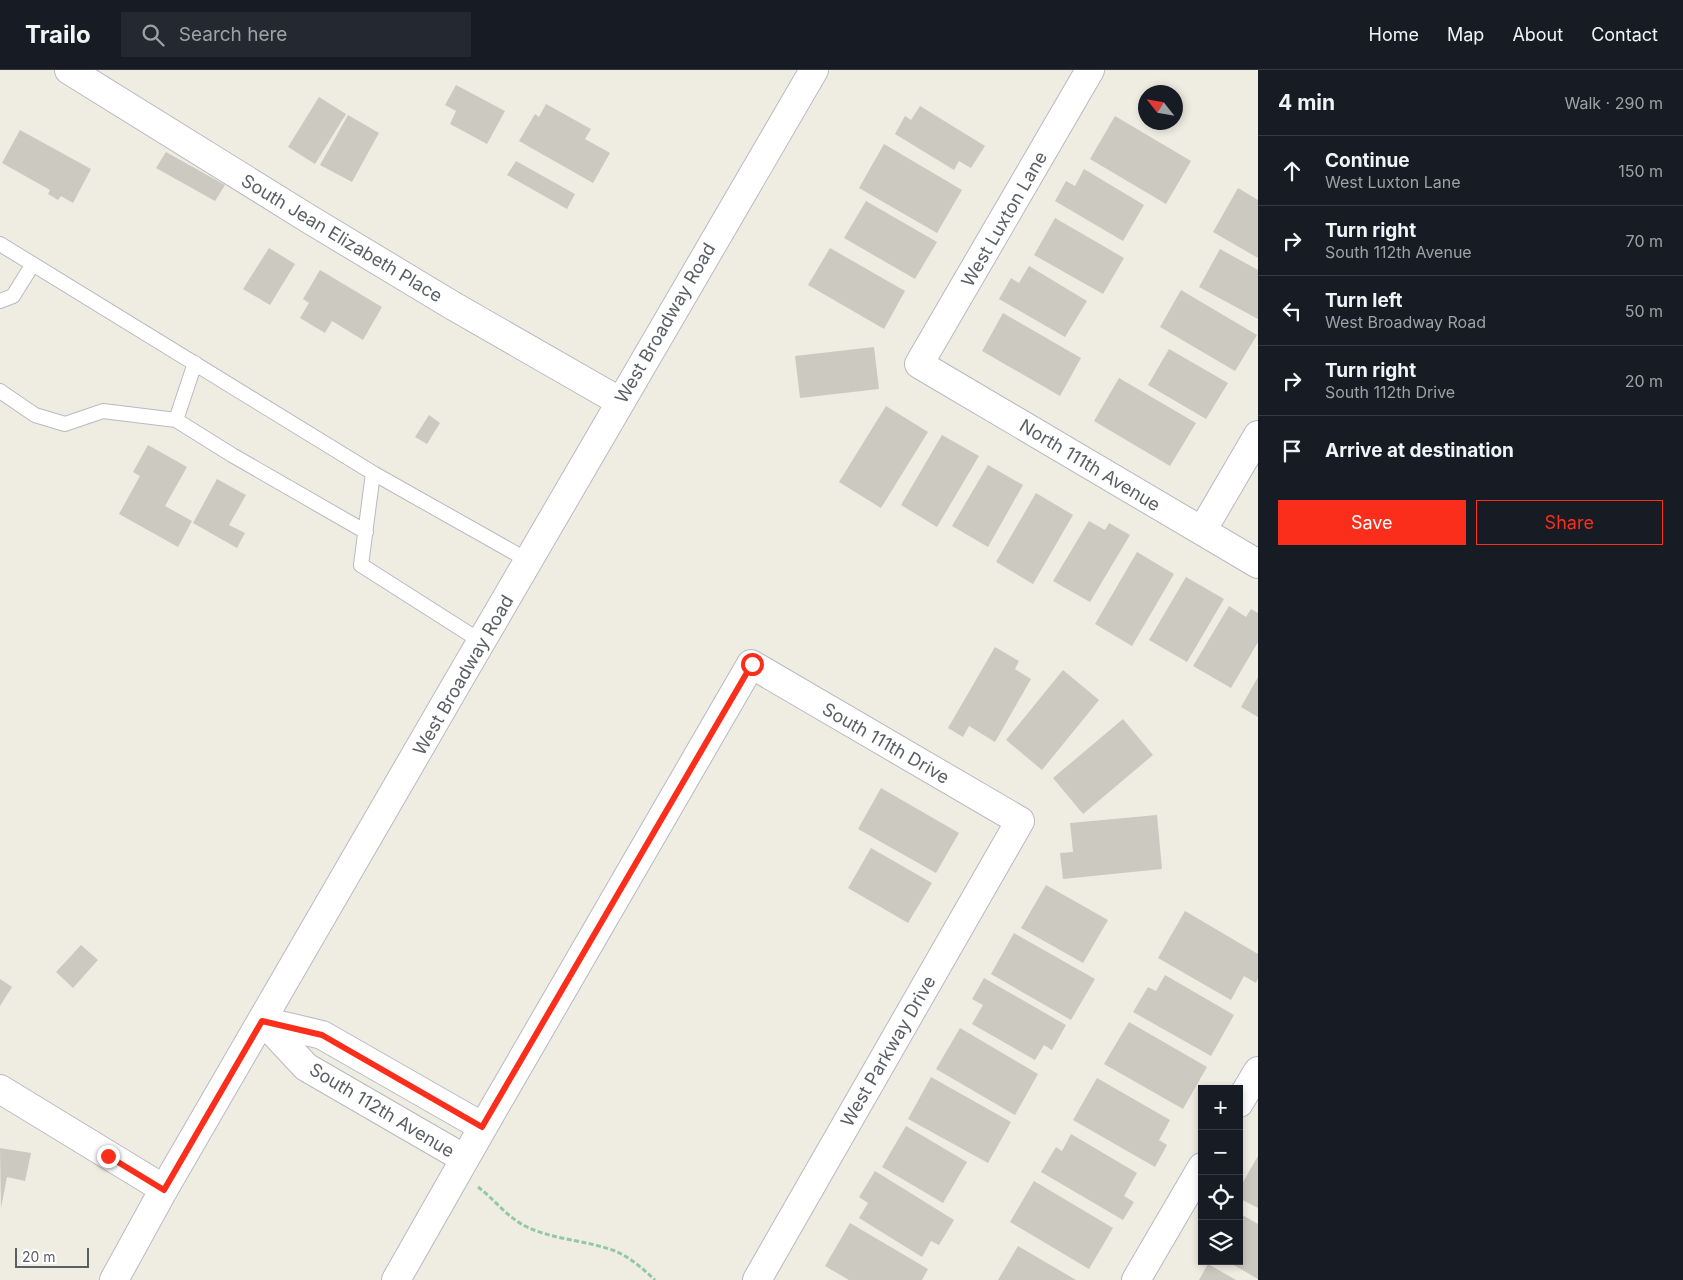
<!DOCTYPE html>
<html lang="en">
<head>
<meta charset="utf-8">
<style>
  :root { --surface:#171b24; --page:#242831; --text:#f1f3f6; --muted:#9ea1a6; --line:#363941; --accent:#fb2e1b }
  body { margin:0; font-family:Inter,sans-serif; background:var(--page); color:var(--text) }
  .controls { position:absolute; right:15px; bottom:15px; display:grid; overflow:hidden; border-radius:0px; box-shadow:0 2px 8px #0003 }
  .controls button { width:45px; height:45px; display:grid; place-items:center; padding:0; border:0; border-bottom:1px solid var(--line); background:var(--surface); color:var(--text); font:25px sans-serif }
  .compass { position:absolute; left:1138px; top:15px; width:45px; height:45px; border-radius:50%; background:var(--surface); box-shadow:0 2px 8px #0003; rotate:301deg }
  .scale { position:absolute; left:15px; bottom:12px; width:74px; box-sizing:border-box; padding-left:5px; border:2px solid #5a5f64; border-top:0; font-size:14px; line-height:18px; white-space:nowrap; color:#5a5f64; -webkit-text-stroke:4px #fff; paint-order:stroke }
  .stop { position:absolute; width:15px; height:15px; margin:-11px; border:4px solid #fb2e1b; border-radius:50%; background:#fff }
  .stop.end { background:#fb2e1b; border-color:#fff; box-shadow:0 1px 5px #0008 }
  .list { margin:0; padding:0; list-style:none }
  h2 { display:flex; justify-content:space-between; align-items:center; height:65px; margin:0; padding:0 20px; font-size:21px }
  h2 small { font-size:16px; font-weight:400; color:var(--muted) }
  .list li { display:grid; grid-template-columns:32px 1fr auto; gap:15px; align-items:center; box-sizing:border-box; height:70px; padding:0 20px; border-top:1px solid var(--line) }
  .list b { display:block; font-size:19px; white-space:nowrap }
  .list p { margin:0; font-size:16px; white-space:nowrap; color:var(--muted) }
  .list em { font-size:16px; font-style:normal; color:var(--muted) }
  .actions { display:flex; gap:10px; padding:15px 20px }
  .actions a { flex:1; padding:11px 0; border:1px solid var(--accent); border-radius:0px; text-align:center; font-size:18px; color:var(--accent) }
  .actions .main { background:var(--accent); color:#fff }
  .icon { flex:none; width:28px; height:28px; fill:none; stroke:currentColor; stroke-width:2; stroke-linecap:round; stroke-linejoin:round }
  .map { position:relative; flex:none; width:1258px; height:1210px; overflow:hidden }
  header { display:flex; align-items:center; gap:30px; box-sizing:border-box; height:70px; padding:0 25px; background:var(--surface); border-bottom:1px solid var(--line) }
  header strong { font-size:24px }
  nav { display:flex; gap:28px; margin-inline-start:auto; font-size:18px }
  .search { width:350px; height:45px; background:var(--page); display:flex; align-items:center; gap:12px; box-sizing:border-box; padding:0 18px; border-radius:0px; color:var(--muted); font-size:19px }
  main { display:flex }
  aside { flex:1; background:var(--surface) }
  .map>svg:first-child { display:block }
</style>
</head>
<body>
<header>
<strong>Trailo</strong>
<div class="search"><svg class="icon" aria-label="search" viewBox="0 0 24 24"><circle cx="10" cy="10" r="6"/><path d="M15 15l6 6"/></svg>Search here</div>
<nav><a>Home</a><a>Map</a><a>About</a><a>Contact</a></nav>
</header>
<main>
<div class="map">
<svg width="1258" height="1210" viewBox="0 0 1258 1210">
  <rect width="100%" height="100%" fill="#efece2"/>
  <path fill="#ccc9c1" d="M456,15l49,26 -18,33 -37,-20 6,-13 -11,-6z
    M319,27l27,17 -31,50 -27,-17z
    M546,34l45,25 -6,10 25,14 -17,30 -74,-42 16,-27 4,3z
    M920,36l65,40 -14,22 -12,-7 -5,9 -59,-36 10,-18 6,4z
    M348,45l31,18 -27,49 -32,-17z
    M1115,46l76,45 -25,43 -76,-45z
    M20,60l71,39 -18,34 -12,-7 -3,4 -10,-6 2,-4 -48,-27z
    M884,74l78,46 -25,43 -78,-45z
    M166,82l59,33 -10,16 -59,-33z
    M516,91l59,33 -8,15 -60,-34z
    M1084,99l60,36 -21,36 -68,-40 11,-20 9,5z
    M1238,118l20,12v58l-45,-26z
    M866,131l71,41 -22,37 -71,-41z
    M1055,148l69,40 -21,36 -69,-39z
    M269,178l26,16 -25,41 -27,-16z
    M830,178l75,43 -21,38 -76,-44z
    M1220,179l38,21v49l-59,-32z
    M1029,196l58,35 -22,36 -66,-38 12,-21 8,5z
    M320,200l62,37 -19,33 -31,-19 -7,12 -25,-15 9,-15 -6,-4z
    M1181,220l76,45 -22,36 -75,-44z
    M1003,243l78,45 -21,38 -78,-45z
    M874,277l5,42 -79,9 -5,-42z
    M1169,279l59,34 -22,36 -58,-34z
    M1119,308l77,45 -26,43 -76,-45z
    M886,336l42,26 -47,76 -42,-26z
    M429,345l11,8 -13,21 -12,-7z
    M942,365l37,21 -42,71 -36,-22z
    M148,375l39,22 -22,39 27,15 -14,26 -59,-33 21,-38 -7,-4z
    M988,395l35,20 -35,62 -36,-21z
    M217,409l29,16 -17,30 16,8 -8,15 -44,-25z
    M1036,423l37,22 -40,69 -37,-22z
    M1089,451l16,9 4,-7 21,12 -40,67 -37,-21z
    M1137,482l37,22 -42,72 -37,-22z
    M1186,507l38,22 -37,63 -38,-22z
    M1229,536l17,11 5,-8 7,4v29l-27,46 -38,-22z
    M995,577l24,14 -4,8 16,10 -36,63 -26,-16 -6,11 -15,-9z
    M1063,600l36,30 -57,70 -36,-30z
    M1258,607v40l-17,-10z
    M1123,649l30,36 -70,59 -30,-36z
    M881,718l78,45 -23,40 -78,-44z
    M1157,745l5,54 -99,10 -3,-26 13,-1 -3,-29z
    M871,778l61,35 -24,40 -60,-35z
    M1046,815l62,35 -25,43 -62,-35z
    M1185,841l73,43v24l-2,5 -12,-7 -13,24 -73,-42z
    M1014,863l81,46 -24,41 -80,-46z
    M81,875l17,15 -25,28 -17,-16z
    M1165,905l69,40 -23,41 -78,-44 15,-25 8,4z
    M984,908l82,47 -14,25 -8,-5 -9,15 -63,-36 11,-19 -11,-6z
    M0,909l12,8 -12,19z
    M1129,952l78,45 -24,42 -79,-45z
    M960,958l78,46 -23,41 -79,-46z
    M931,1007l80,45 -23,41 -80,-44z
    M1097,1008l73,42 -11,20 8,5 -12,22 -82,-47z
    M906,1056l61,36 -24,41 -61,-36z
    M1071,1064l66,39 -13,23 10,6 -11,18 -82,-48 15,-25 6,4z
    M0,1078l31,5 -6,28 -18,-4 -6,31z
    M1258,1086v52l-19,-10v-9z
    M875,1101l79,49 -15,25 -8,-4 -9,16 -63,-39 9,-15 -9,-6z
    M1034,1111l79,47 -24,41 -79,-47z
    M1239,1143l19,11v55l-31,-18h12z
    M850,1153l78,46 -6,11h-73l-24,-14z
    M1018,1176l58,34h-78z
    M1208,1194l28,16h-37z"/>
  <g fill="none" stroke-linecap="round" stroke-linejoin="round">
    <g stroke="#b7bac0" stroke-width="16">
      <path id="lane" d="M0,174l373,229 156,88
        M0,231l13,-5 20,-32
        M195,293l-19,57 56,35 134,77
        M0,321l35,24 30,9 38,-13 73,9
        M373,403l-12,92 121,77"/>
    </g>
    <g stroke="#b7bac0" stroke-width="30">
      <path id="street" d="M69,0l240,149 141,85 169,97
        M1090,0l-171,294 339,200
        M1202,461l56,-96
        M263,951l43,46 159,92
        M263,951l59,14 161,92
        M0,1019l164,100
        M1239,1033l19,-32
        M396,1210l87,-153 268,-463 269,157 -263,459
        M1136,1210l66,-113"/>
    </g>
    <g stroke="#b7bcc2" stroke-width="30">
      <path id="secondary" d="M114,1210l50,-91c217,-373 431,-747 650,-1119"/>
    </g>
    <path stroke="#92c9a2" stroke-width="3" stroke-dasharray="5 2.5" stroke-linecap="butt" d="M478,1117c16,12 29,30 47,39 28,14 61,14 90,25 15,6 28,18 40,29"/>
    <use href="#lane" stroke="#fff" stroke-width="14"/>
    <use href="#street" stroke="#fff" stroke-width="28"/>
    <use href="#secondary" stroke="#fff" stroke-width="28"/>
  </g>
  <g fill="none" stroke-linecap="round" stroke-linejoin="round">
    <path stroke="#fb2e1b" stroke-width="6" d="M108,1086l56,34 98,-169 60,14 160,92 270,-463"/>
  </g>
  <g text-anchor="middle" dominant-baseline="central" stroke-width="4" stroke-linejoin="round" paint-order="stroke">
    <g font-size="18" fill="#5a5f64" stroke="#fff">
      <text transform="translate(1004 149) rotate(-60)">West Luxton Lane</text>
      <text transform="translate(342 168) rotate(31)">South Jean Elizabeth Place</text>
      <text transform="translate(665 253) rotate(-60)">West Broadway Road</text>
      <text transform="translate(1090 395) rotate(31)">North 111th Avenue</text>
      <text transform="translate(463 605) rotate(-60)">West Broadway Road</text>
      <text transform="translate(886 673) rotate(30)">South 111th Drive</text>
      <text transform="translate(888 981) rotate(-60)">West Parkway Drive</text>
      <text transform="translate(382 1040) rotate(31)">South 112th Avenue</text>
    </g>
  </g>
</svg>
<div class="controls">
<button>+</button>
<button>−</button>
<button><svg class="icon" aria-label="locate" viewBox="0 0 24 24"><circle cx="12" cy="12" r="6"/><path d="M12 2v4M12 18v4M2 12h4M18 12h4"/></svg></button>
<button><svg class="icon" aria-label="layers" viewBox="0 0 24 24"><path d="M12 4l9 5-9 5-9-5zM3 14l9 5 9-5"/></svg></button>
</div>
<svg class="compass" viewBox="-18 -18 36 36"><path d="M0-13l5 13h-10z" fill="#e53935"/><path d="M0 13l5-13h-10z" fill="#9ea1a6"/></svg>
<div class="scale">20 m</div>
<div class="stop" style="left:752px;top:594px"></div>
<div class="stop end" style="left:108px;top:1086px"></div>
</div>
<aside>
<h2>4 min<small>Walk · 290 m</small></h2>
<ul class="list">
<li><svg class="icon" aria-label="ahead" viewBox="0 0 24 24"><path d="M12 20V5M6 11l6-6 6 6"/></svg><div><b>Continue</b><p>West Luxton Lane</p></div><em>150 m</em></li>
<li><svg class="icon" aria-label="right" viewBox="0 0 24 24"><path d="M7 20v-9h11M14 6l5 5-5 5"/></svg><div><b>Turn right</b><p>South 112th Avenue</p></div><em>70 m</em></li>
<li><svg class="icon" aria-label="left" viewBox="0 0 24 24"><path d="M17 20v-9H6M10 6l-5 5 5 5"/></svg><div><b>Turn left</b><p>West Broadway Road</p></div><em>50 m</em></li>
<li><svg class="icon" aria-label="right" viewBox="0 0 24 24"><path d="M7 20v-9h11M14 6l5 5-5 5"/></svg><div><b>Turn right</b><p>South 112th Drive</p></div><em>20 m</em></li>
<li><svg class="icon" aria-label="arrive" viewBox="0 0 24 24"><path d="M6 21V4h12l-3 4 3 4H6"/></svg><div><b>Arrive at destination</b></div></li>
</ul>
<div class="actions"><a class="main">Save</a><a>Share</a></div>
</aside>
</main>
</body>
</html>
